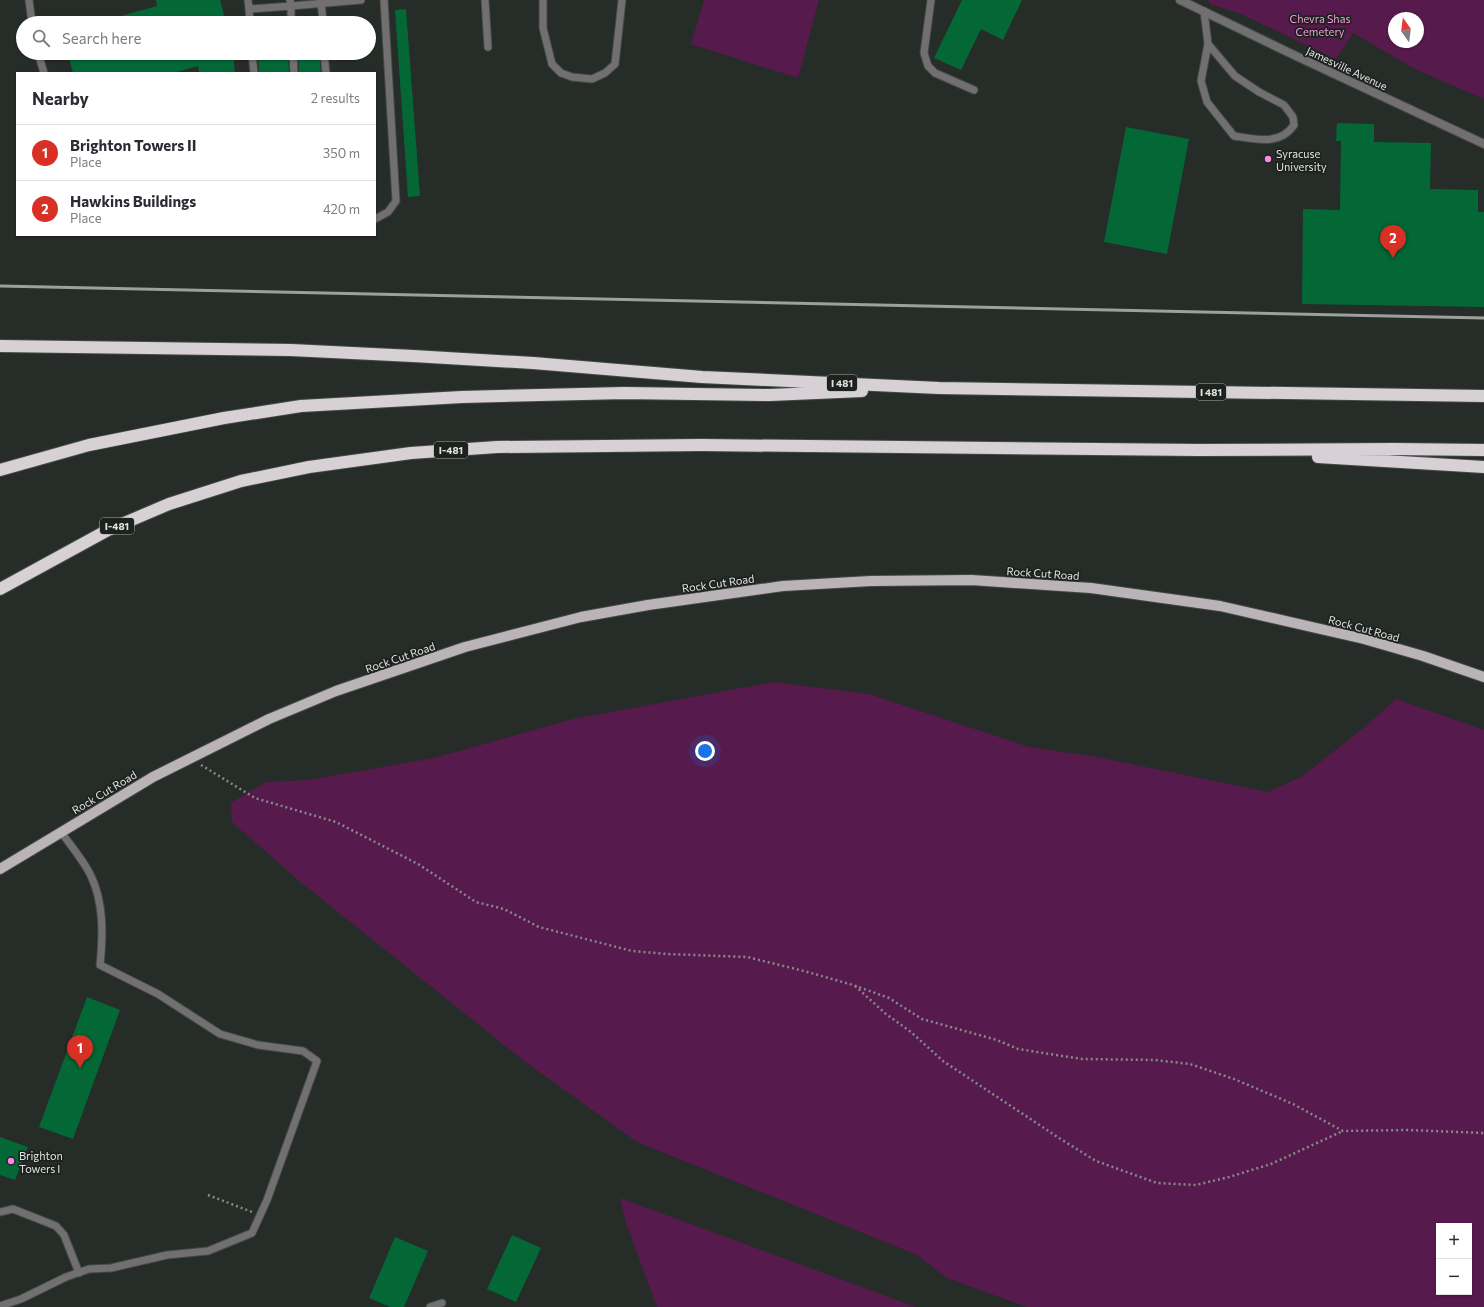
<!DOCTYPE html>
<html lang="en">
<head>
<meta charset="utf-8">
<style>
  :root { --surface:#fff; --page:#f2f2f3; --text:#2b2b33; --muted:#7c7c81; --line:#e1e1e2; --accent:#d93025 }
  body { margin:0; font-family:Commissioner,sans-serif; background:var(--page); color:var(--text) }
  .controls { position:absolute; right:12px; bottom:12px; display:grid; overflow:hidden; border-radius:0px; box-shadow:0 1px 3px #0004 }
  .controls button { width:36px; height:36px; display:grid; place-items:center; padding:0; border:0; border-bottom:1px solid var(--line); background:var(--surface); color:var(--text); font:20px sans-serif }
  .compass { position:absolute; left:1388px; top:12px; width:36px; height:36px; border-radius:50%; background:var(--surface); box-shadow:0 1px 3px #0004; rotate:346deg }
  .you { position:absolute; left:705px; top:751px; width:14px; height:14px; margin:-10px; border:3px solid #fff; border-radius:50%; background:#1a73e8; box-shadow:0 0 0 6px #1a73e833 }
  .badge { display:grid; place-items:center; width:26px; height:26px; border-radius:50%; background:var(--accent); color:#fff; font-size:13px; font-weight:700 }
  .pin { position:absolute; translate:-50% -33px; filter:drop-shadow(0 1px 2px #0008) }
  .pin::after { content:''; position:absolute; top:21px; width:14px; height:12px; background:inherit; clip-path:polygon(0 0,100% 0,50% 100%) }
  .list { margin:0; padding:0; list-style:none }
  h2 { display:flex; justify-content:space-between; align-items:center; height:52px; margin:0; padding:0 16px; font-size:17px }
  h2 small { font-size:13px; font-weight:400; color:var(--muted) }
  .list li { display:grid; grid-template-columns:26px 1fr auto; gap:12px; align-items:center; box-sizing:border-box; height:56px; padding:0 16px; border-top:1px solid var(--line) }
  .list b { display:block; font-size:15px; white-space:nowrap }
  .list p { margin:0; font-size:13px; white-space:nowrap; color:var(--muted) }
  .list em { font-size:13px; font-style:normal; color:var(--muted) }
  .icon { flex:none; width:22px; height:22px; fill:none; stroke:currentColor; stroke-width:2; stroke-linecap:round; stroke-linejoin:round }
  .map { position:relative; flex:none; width:1484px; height:1307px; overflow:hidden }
  .search { position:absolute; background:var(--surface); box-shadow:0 1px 3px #0004; left:16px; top:16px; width:360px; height:44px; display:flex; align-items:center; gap:10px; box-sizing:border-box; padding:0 14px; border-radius:22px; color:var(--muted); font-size:15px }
  .panel { position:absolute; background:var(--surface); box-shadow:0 1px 3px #0004; left:16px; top:72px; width:360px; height:164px; border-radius:0px }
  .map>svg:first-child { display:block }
</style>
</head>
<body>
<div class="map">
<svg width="1484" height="1307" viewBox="0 0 1484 1307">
  <rect width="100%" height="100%" fill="#262c28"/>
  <path fill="#571a4c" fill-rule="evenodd" d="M704,0h115l-21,78 -107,-34z
    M1208,0h276v99l-67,-29 -64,-37 -17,26 -95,-45 -31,-10zM1394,18h24v24h-24z
    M773,682l96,12 160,53 68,10 171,35 33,-15 59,-46 36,-32 88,31v577h-457l-80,-29 -32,-24 -278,-112 -113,-81 -226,-181 -66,-58 -1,-19 35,-21 42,-2 126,-22 139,-39zM1439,1226h30v66h-30z
    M620,1198l296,109h-259l-31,-84z"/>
  <path fill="#036836" d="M156,0h64l6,23h-120v-3l51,-14z
    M962,0h60l-19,40 -22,-11 -20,41 -27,-12z
    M406,9l14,187 -12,1 -13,-187z
    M68,53h165l2,20h-36l-1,-7 -25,7h-100z
    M258,53h30l1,20h-30z
    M298,53h21l2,20h-22z
    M1337,123l37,1v18l57,1 -1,46 48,1v22h6v95l-182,-3 1,-95 37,1 1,-69h-5z
    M1126,127l63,12 -22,115 -63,-12z
    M87,997l33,13 -47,129 -34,-12z
    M0,1137l28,10 -13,33 -15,-5z
    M512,1235l29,13 -25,54 -29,-13z
    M395,1237l33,14 -24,56h-14l-21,-9z"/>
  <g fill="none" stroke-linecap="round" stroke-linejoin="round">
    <g stroke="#444946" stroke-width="9">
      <path id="service" d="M29,0l3,23
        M248,0l1,9 42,-3v17
        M290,0l1,6 70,-6
        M321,0l2,23
        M485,0l3,47
        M543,0v28l9,36 9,9 11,4 20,2 13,-6 10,-9 7,-64
        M931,0l-7,53 4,13 7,7 39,17
        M249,9l1,14
        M1204,11l4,33 27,32 24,16 25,13 9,12 1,8c-14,21 -39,14 -60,11l-27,-34 -6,-21 7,-37
        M38,53l6,20
        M252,53l2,20
        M293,53l1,20
        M324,53l2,20
        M375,219l13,-7 8,-11 -12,-201
        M0,1212l13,-3 43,17 8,9 15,38
        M0,1306l21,-7 45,-22 23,-8 22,-1 56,-13 41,-4 44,-18 15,-33 50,-139 -14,-10 -45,-6 -38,-11 -62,-40 -58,-29c3,-29 4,-62 -9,-89 -7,-15 -20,-30 -30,-44
        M430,1307l12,-4"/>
    </g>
    <g stroke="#444946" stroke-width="10">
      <path id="minor" d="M1180,0l116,56 188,88"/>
    </g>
    <g stroke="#444946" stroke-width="12">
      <path id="primary" d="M0,869l153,-92 116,-58 67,-28 129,-44 116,-30 67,-12 135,-19 88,-5 100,-1 120,8 129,18 144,33 59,17 61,21"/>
    </g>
    <g stroke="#444946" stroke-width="14">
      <path id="motorway" d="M0,346l291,4 122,6 120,7 169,14 237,11 545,8
        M1318,457l166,10
        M0,470l89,-25 135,-27 77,-12 161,-9 162,-4 146,2 92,-4
        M0,589l108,-59 61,-26 72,-23 68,-14 102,-14 86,-6 204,-2 498,5 195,-1 90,1"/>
    </g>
    <path stroke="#868b88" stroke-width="2.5" stroke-dasharray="2 3" stroke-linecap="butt" d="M201,765l54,33 81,24 82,42 58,38 28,7 35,18 93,24 35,3 80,3 57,14 49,14 36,13 33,21 75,21 21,9 64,10 73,1 35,4 44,15 59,25 50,27 65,-1 76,3
      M855,986l31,28 25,18 32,29 116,77 37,23 61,22 39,2 33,-8 42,-13 72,-33
      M208,1195l44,17"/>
    <use href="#service" stroke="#726f71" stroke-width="7"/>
    <use href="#minor" stroke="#726f71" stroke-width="8"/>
    <use href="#primary" stroke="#bab4b9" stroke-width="10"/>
    <use href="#motorway" stroke="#d7d0d5" stroke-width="12"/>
    <path stroke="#9ca19e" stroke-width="3" d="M0,286l1484,32"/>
  </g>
  <g fill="#fc86e3" stroke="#1d221e" stroke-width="1.5">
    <circle cx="1268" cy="159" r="4"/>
    <circle cx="11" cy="1161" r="4"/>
  </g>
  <g text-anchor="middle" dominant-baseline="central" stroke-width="3.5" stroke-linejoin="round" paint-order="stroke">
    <g fill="#1d221e" stroke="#a6aaa6" stroke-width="1">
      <rect x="827" y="375" width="30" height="16" rx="3"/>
      <rect x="1196" y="384" width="30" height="16" rx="3"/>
      <rect x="434" y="442" width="34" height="16" rx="3"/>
      <rect x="100" y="518" width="34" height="16" rx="3"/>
    </g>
    <g font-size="10" font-weight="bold" fill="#e0e4e1">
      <text x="842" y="383">I 481</text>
      <text x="1211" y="392">I 481</text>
      <text x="451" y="450">I-481</text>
      <text x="117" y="526">I-481</text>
    </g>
    <g font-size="11" fill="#f99be3" stroke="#1d221e">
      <text x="1320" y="18">Chevra Shas<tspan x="1320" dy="13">Cemetery</tspan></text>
    </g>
    <g font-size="11" fill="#e0e4e1" stroke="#1d221e">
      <text transform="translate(1347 68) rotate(25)">Jamesville Avenue</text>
      <text transform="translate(1043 573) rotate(4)">Rock Cut Road</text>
      <text transform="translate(718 583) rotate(-8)">Rock Cut Road</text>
      <text transform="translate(1364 628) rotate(15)">Rock Cut Road</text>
      <text transform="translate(400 657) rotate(-19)">Rock Cut Road</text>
      <text transform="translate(104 792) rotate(-31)">Rock Cut Road</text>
    </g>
    <g font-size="11" fill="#e0e4e1" stroke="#1d221e" text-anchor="start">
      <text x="1276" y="153">Syracuse<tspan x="1276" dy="13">University</tspan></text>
      <text x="19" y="1155">Brighton<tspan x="19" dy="13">Towers I</tspan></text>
    </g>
  </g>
</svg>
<div class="controls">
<button>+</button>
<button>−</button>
</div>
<svg class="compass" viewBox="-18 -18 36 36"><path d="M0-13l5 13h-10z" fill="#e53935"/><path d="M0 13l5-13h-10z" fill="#7c7c81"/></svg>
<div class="you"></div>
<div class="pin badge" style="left:80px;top:1068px">1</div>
<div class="pin badge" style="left:1393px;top:258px">2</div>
<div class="search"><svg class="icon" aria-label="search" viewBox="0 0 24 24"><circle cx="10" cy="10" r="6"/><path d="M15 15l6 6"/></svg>Search here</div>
<section class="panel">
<h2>Nearby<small>2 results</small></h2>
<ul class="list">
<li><span class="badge">1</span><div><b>Brighton Towers II</b><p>Place</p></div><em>350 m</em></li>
<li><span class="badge">2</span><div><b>Hawkins Buildings</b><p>Place</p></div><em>420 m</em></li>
</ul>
</section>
</div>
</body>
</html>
